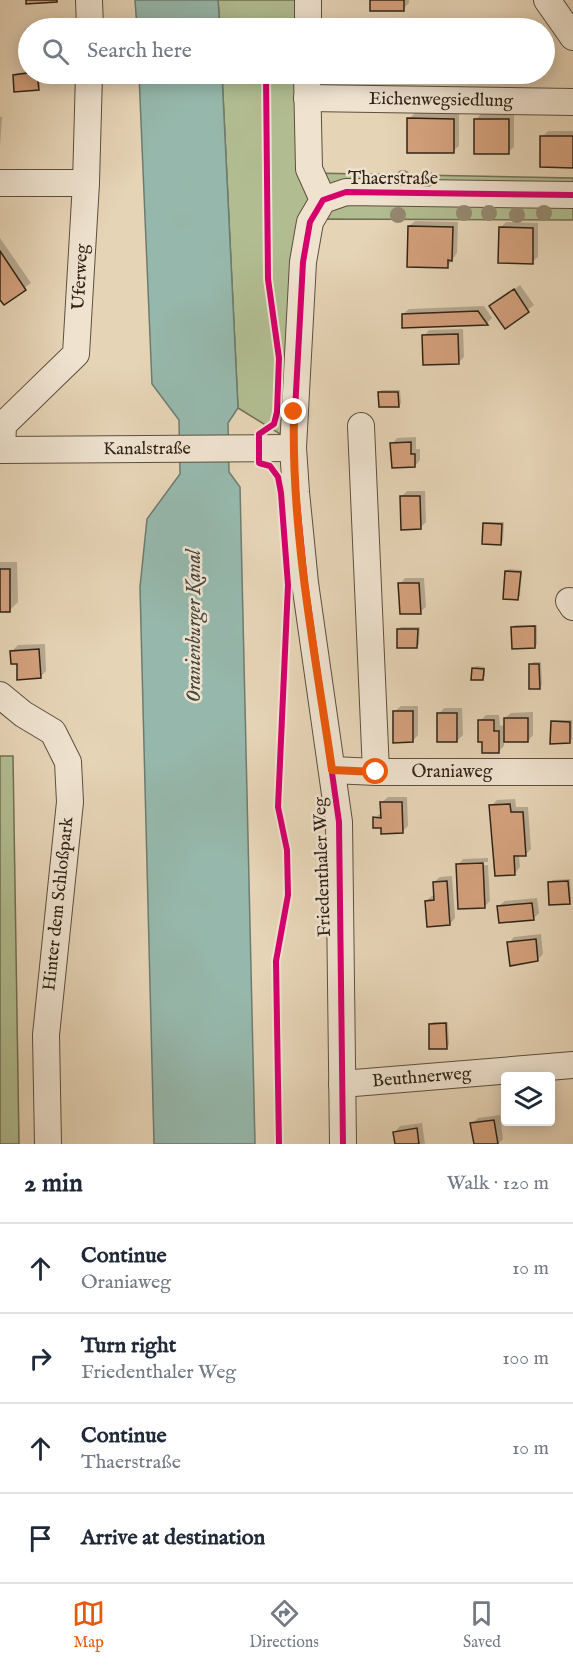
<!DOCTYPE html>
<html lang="en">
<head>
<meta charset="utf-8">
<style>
  :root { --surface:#fff; --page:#f6f6f7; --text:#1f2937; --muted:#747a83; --line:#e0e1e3; --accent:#ea580c }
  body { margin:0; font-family:"IM FELL English",serif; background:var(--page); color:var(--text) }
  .controls { position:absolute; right:18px; bottom:18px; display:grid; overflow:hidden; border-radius:6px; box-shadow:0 3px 15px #0003 }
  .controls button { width:54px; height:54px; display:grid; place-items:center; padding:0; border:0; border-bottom:2px solid var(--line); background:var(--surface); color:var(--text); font:30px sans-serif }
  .stop { position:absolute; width:18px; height:18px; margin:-14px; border:4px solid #ea580c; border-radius:50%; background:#fff }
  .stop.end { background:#ea580c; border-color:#fff; box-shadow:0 2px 6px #0008 }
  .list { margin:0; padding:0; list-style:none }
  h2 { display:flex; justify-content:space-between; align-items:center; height:78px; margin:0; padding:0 24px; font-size:26px }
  h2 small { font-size:20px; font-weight:400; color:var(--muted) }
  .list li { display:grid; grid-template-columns:39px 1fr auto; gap:18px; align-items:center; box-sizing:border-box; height:90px; padding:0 24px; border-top:2px solid var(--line) }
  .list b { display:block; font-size:22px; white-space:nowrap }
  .list p { margin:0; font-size:20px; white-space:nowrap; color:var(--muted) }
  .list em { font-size:20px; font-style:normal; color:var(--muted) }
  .icon { flex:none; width:33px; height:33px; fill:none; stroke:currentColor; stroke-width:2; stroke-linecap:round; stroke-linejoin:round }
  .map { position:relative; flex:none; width:573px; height:1144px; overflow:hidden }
  .search { position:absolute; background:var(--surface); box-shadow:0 3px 15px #0003; left:18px; right:18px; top:18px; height:66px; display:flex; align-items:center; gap:15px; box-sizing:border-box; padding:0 21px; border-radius:33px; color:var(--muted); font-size:22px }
  .sheet { height:438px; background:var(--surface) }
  nav { display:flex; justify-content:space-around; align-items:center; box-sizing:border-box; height:84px; border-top:2px solid var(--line); background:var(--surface); font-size:16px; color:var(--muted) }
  nav a { display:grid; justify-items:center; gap:3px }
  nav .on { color:var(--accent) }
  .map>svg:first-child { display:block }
</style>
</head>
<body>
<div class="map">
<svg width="573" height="1144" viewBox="0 0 573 1144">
  <rect width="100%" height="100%" fill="#e6d4b6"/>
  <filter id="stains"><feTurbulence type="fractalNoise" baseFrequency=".00333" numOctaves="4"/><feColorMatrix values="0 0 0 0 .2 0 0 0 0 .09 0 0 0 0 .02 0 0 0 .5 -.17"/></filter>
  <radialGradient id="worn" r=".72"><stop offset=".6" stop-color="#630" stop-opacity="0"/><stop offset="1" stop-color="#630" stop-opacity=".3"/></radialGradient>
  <path fill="#b1bd91" stroke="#707054" stroke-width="1.5" d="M218,0h101l-1,28h-98z
    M222,74h94l-5,99 262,5v42l-265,-1 -2,231 -68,-42z
    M0,756h13l6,388h-19z"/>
  <path fill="#96b8ac" stroke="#6d7c70" stroke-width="1.5" d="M135,0h83l2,28h-83z
    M139,74h83l16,334 -10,15 1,49 11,15 15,657h-101l-14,-557 7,-68 33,-45 -1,-54 -27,-36z"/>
  <path fill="#0003" d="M371,0h38v3l-6,6z
    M28,72v2h11l1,12 -2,3 -24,-14 3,-2z
    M483,74h35l-4,3h-31z
    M415,113l44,1v32l-6,5 -44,-32z
    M481,114h33v33l-6,5 -33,-32z
    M0,117h2l-2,30z
    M548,131h25v35l-31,-29z
    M415,221l43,1 -1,31 -10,14 -38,-41z
    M506,222l32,1v34l-6,5 -32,-34z
    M0,238l31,45 -27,20 -4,-6z
    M520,285l14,20 -29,22 -14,-21z
    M484,306l8,12 -5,5 -84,3v-12l6,-5z
    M463,329l1,28 -6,6 -34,-27 5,-6z
    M382,390h18l1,13 -2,3 -20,-14z
    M416,437v12h4v11l-5,6 -23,-22 5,-6z
    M407,491h18l1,31 -6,6 -19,-31z
    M487,522h17l-1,19 -2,2 -17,-19z
    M0,562h17l1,40 -8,8h-10z
    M509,569l13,1 -2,26 -3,2 -11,-27z
    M405,578h19l2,29 -6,5 -20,-28z
    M515,625h22v19l-2,3 -22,-20z
    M401,627h19l-1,17 -2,3 -18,-18z
    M45,644l1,27 -5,5 -23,-14 -6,-11 6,-6z
    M533,662h8l1,23 -3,2 -8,-22z
    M476,666l9,1v9l-3,3 -9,-10z
    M401,706h17v29l-5,6 -18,-30z
    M444,708h18l1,27 -6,6 -18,-27z
    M533,712v23l-5,6h-24v5l-6,6 -18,-31 6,-6h13l1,11 5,-1v-7l6,-5z
    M555,720h17v19l-3,3 -17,-20z
    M388,797h19l1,29 -6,6 -20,-6 -7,-8 7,-6v-10z
    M515,799l1,8h12l3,42 -6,6h-6l1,12 -5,6 -24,-67 6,-6z
    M488,858v4l-27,1v3l27,-1 2,36 -6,6 -26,-42 5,-6z
    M452,876l3,42 -5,6 -24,-23 6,-5 3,-1 -1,-13 6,-5z
    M570,879l1,21 -2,2 -19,-19 2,-3z
    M537,898l2,15 -6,6 -34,-13 6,-5z
    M541,934l2,20 -5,5 -29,-16 5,-6z
    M433,1022h15l1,23 -3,2 -16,-22z
    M500,1115l3,24 -5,5h-23l-3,-20 6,-6z
    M422,1123l3,21h-29l-1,-12 5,-6z"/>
  <path fill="#d4a17d" stroke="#2f2316" stroke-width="1.5" d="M26,0h31v2l-31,2z
    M370,0h34v11h-34z
    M28,73l9,1 2,16 -25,2 -1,-17z
    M482,74h33v4h-33z
    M407,118l47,1v34h-47z
    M474,119h35v35h-35z
    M540,136h33v32l-33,-1z
    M408,226l45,1 -1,34 -4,-1v8l-41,-1z
    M499,227l34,1v36l-35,-1z
    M0,251l26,39 -22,15 -4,-5z
    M514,289l15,23 -24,17 -16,-23z
    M478,311l10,14 -86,3v-14z
    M458,334l1,30 -36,1 -1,-30z
    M378,392h20l1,15h-20z
    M411,442v12h4v13l-23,1 -2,-25z
    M400,496h20l1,33 -20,1z
    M483,523l19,1 -1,21 -19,-1z
    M0,569h10v43h-10z
    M505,571l16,1 -3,28 -15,-1z
    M398,583h21l2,31h-21z
    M535,626v22l-23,1 -1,-22z
    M397,629h21l-1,19h-20z
    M39,649l2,29 -24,2v-16h-6l-1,-13z
    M529,664h10l1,25h-11z
    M472,668l12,1 -1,11h-12z
    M393,711h20v31l-20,1z
    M437,713h20v29h-20z
    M504,718h24v24h-24z
    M478,720h16v11h5v22h-17v-11h-4z
    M551,721l19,1v21l-20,1z
    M380,802h22l1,31 -22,1v-6h-8v-11l8,1z
    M510,804l1,8h12l3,44h-12l1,19 -20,1 -6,-71z
    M483,863l2,45 -27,1 -2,-45z
    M447,881l3,44 -23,2 -2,-26 9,-1 -1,-18z
    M568,881l2,23 -21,1 -1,-23z
    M532,903l2,17 -35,3 -2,-17z
    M536,939l2,22 -28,5 -3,-24z
    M446,1023l1,26h-18v-25z
    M494,1120l4,24h-24l-4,-21z
    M417,1128l2,16h-24l-2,-12z"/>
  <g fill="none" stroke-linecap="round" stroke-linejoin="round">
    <g stroke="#5d4f3e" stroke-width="28">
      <g id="minor">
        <path d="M89,0l1,28"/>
        <path d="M547,0l26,37"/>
        <path d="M308,28v-28"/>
        <path d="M307,74l2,95 14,31"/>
        <path id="s1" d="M307,98l266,4"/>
        <path d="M0,183h86"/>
        <path d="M361,426l15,346"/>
        <path id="s2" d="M0,450l293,-2"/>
        <path id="s3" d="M2,450l1,-25 73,-71 10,-171 3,-109"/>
        <path d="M569,601l4,6"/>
        <path d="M0,695l23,19 30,18 15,30 2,40 -24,233 2,109"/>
        <path id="s4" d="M332,770l44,2h197"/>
        <path id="s5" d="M342,1084l231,-19"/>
        <path d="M343,1144l-4,-322 -34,-239 -9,-91 -3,-44 10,-186 7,-40 13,-22 23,-8 227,3"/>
      </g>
    </g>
    <use href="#minor" stroke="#efe3d0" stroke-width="26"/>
    <g stroke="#efe3d0" stroke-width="10">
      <path id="cycleway" d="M266,74l2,205 11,79 -2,54 -3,12 -15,10v29l11,3 8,11 3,16 7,92 -10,222 9,43 1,45 -12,66 3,183
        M343,1144l-4,-322 -34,-239 -9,-91 -3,-44 10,-186 7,-40 13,-22 23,-8 227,3"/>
    </g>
    <use href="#cycleway" stroke="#d6006c" stroke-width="6"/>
  </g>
  <g fill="#94886f">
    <circle cx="403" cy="178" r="8"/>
    <circle cx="427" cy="179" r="8"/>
    <circle cx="464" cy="213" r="8"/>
    <circle cx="489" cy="213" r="8"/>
    <circle cx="544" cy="213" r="8"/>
    <circle cx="398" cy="215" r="8"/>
    <circle cx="517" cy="215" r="8"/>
  </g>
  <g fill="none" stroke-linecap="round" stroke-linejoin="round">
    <path stroke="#ea580c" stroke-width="8" d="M294,412c-3,120 21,240 38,358l44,2"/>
  </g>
  <g text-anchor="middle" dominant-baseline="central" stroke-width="5" stroke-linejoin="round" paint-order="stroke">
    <g font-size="18" fill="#2f2316" stroke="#efe3d0">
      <text stroke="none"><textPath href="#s1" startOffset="134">Eichenwegsiedlung</textPath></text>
      <text x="393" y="179">Thaerstraße</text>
      <text stroke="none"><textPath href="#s3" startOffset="204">Uferweg</textPath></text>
      <text stroke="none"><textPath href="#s2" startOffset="147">Kanalstraße</textPath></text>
      <text stroke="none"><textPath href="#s4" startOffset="120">Oraniaweg</textPath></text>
      <text transform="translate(323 867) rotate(-92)">Friedenthaler Weg</text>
      <text transform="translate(59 904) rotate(-84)">Hinter dem Schloßpark</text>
      <text stroke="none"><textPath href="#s5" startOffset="80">Beuthnerweg</textPath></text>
    </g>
    <g font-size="20" font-style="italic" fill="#49483c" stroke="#efe3d0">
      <text transform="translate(194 626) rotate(-90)">Oranienburger Kanal</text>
    </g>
  </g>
  <rect width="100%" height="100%" filter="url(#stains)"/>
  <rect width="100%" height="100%" fill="url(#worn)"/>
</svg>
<div class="controls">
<button><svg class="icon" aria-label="layers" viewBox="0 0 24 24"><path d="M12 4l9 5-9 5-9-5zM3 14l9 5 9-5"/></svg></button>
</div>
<div class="stop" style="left:376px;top:772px"></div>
<div class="stop end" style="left:294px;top:412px"></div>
<div class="search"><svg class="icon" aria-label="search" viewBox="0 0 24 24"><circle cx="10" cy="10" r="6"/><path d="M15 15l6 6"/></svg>Search here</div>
</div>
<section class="sheet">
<h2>2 min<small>Walk · 120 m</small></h2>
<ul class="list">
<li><svg class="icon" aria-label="ahead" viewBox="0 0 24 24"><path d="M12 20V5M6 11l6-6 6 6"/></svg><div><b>Continue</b><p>Oraniaweg</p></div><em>10 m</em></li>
<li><svg class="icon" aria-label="right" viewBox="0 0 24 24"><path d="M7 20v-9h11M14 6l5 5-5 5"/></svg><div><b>Turn right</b><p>Friedenthaler Weg</p></div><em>100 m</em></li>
<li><svg class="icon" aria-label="ahead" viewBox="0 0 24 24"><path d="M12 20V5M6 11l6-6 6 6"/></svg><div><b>Continue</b><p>Thaerstraße</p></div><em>10 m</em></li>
<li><svg class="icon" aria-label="arrive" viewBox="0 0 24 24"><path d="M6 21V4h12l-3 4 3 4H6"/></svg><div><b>Arrive at destination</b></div></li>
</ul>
</section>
<nav>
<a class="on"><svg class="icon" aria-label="map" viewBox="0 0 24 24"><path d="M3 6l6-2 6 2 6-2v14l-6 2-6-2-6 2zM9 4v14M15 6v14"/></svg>Map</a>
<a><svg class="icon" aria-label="directions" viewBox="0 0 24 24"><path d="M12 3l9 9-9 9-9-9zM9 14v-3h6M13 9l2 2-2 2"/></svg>Directions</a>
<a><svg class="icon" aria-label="saved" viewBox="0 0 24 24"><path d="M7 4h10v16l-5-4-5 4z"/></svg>Saved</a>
</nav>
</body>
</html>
